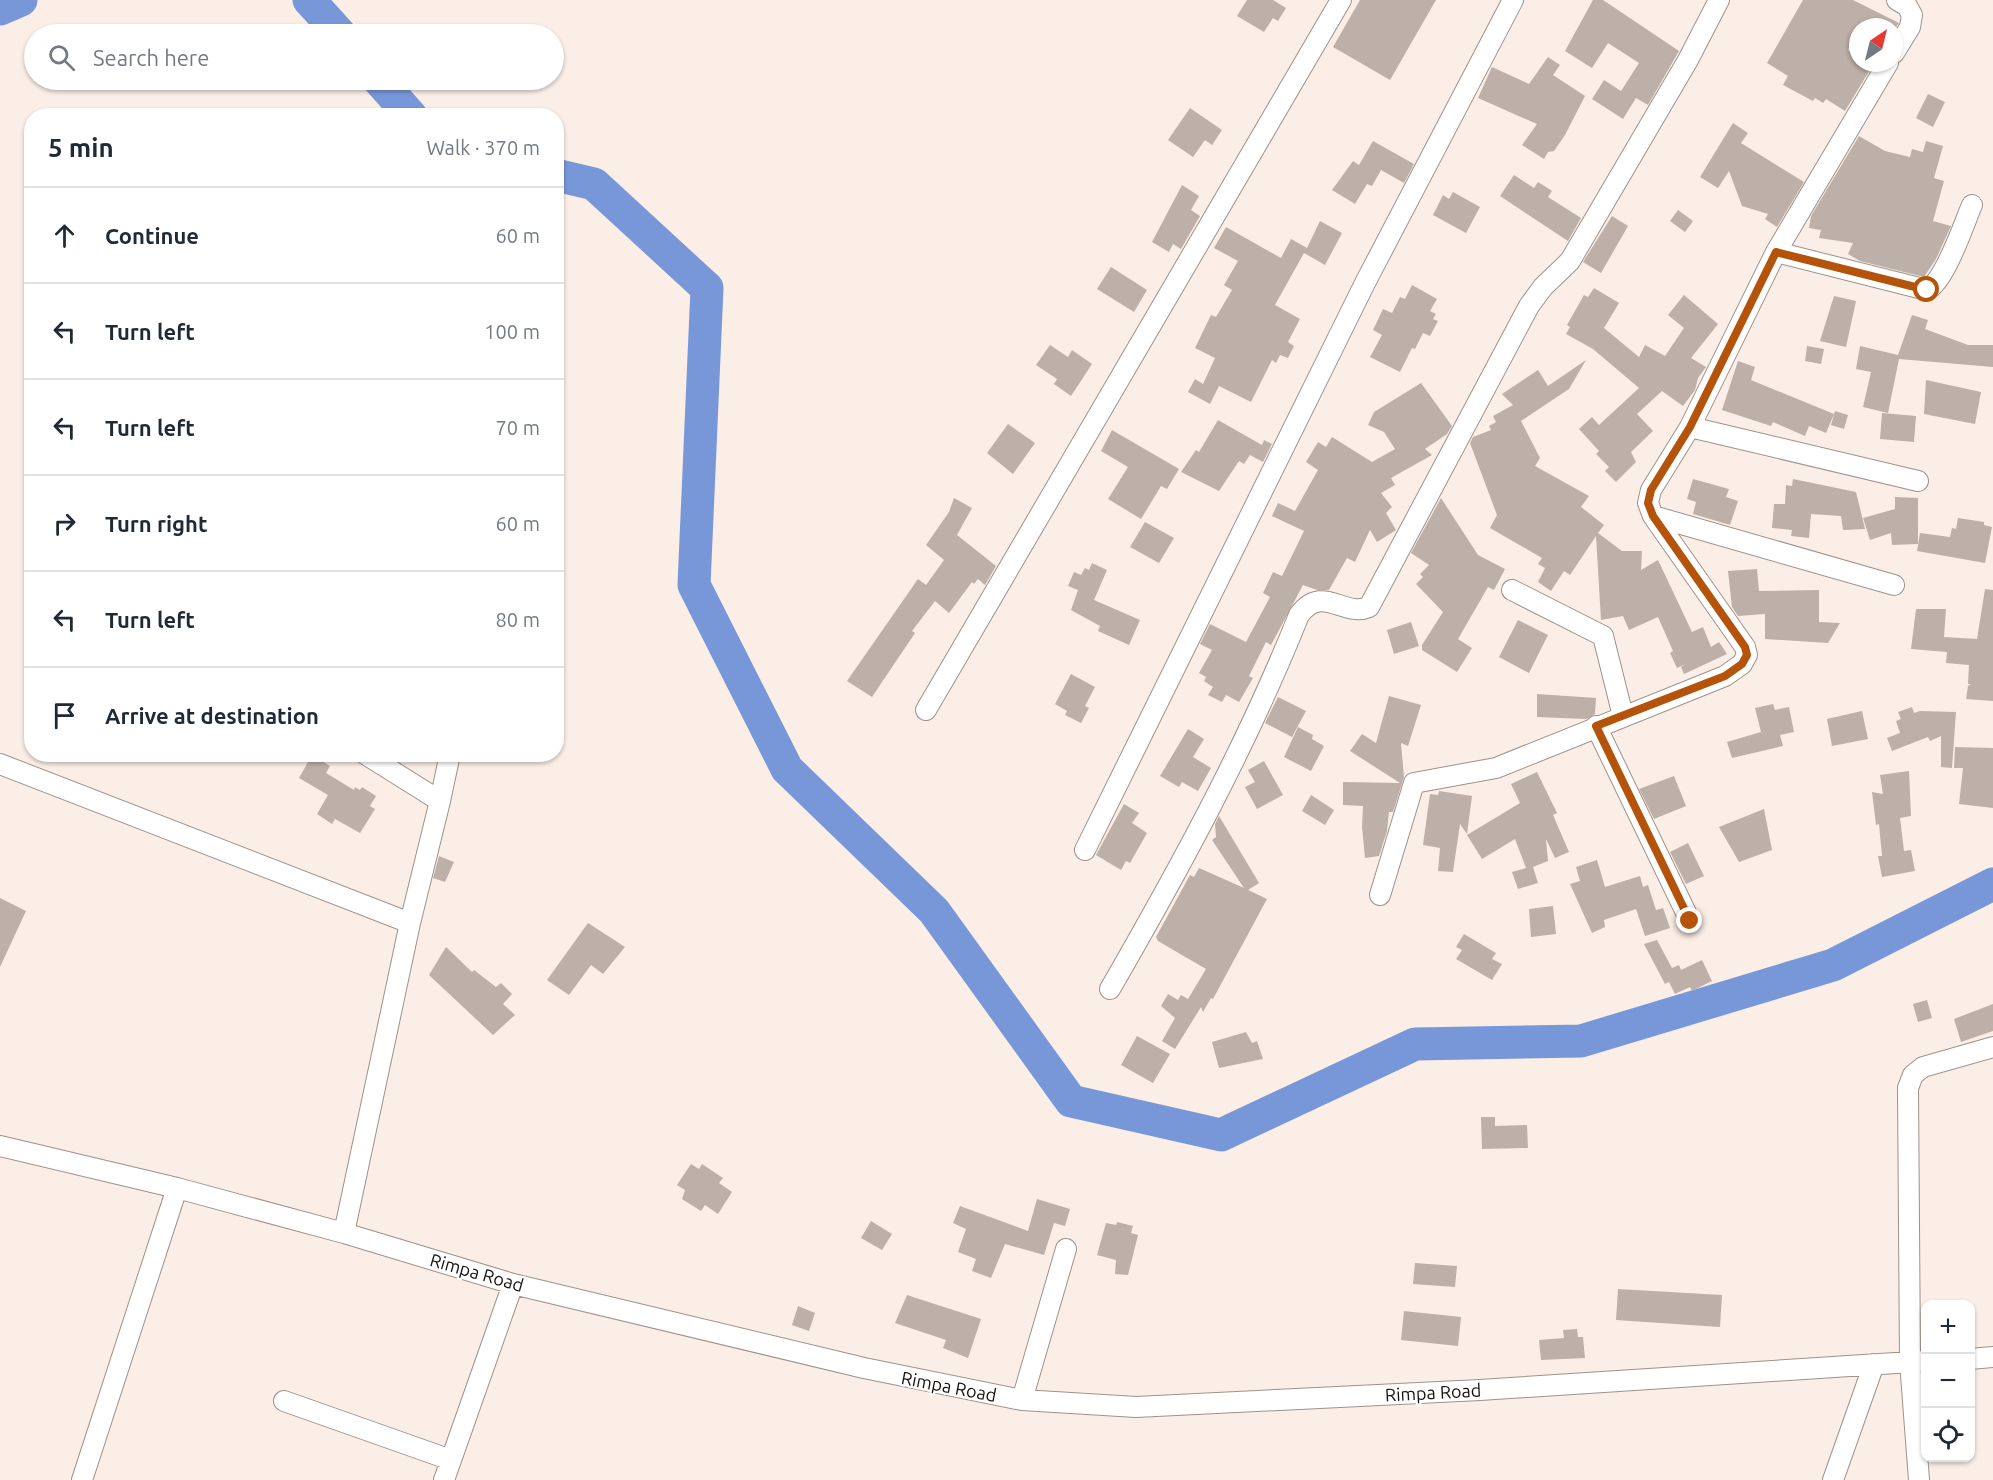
<!DOCTYPE html>
<html lang="en">
<head>
<meta charset="utf-8">
<style>
  :root { --surface:#fff; --page:#f2f2f3; --text:#1f2937; --muted:#747a83; --line:#e0e1e3 }
  body { margin:0; font-family:Ubuntu,sans-serif; background:var(--page); color:var(--text) }
  .controls { position:absolute; right:18px; bottom:18px; display:grid; overflow:hidden; border-radius:12px; box-shadow:0 2px 4px #0004 }
  .controls button { width:54px; height:54px; display:grid; place-items:center; padding:0; border:0; border-bottom:2px solid var(--line); background:var(--surface); color:var(--text); font:30px sans-serif }
  .compass { position:absolute; left:1849px; top:18px; width:54px; height:54px; border-radius:50%; background:var(--surface); box-shadow:0 2px 4px #0004; rotate:35deg }
  .stop { position:absolute; width:18px; height:18px; margin:-14px; border:4px solid #b45309; border-radius:50%; background:#fff }
  .stop.end { background:#b45309; border-color:#fff; box-shadow:0 2px 6px #0008 }
  .list { margin:0; padding:0; list-style:none }
  h2 { display:flex; justify-content:space-between; align-items:center; height:78px; margin:0; padding:0 24px; font-size:26px }
  h2 small { font-size:20px; font-weight:400; color:var(--muted) }
  .list li { display:grid; grid-template-columns:39px 1fr auto; gap:18px; align-items:center; box-sizing:border-box; height:96px; padding:0 24px; border-top:2px solid var(--line) }
  .list b { display:block; font-size:22px; white-space:nowrap }
  .list em { font-size:20px; font-style:normal; color:var(--muted) }
  .icon { flex:none; width:33px; height:33px; fill:none; stroke:currentColor; stroke-width:2; stroke-linecap:round; stroke-linejoin:round }
  .map { position:relative; flex:none; width:1993px; height:1480px; overflow:hidden }
  .search { position:absolute; background:var(--surface); box-shadow:0 2px 4px #0004; left:24px; top:24px; width:540px; height:66px; display:flex; align-items:center; gap:15px; box-sizing:border-box; padding:0 21px; border-radius:33px; color:var(--muted); font-size:22px }
  .panel { position:absolute; background:var(--surface); box-shadow:0 2px 4px #0004; left:24px; top:108px; width:540px; height:654px; border-radius:24px }
  .map>svg:first-child { display:block }
</style>
</head>
<body>
<div class="map">
<svg width="1993" height="1480" viewBox="0 0 1993 1480">
  <rect width="100%" height="100%" fill="#faeee6"/>
  <g fill="none" stroke-linecap="round" stroke-linejoin="round">
    <path stroke="#7897d9" stroke-width="33" d="M309,0l31,34
      M0,9l21,-9
      M379,80l32,36
      M556,175l38,9 113,104 -13,297 93,184 147,142 137,190 150,34 194,-91 166,-3 252,-76 160,-81"/>
  </g>
  <path fill="#bcb0a9" d="M1247,0h26l13,8 -8,13 -5,-3 -9,14 -27,-16z
    M1360,0h76l-46,80 -57,-33z
    M1593,0h10l76,51 -31,54 -12,-7 -13,21 -31,-20 12,-19 17,11 18,-28 -31,-20 -16,25 -27,-17z
    M1803,0h50l46,23 -3,4h-38l-10,23 10,7v6h16l-29,48 -19,-12 -3,4 -8,-5 -2,3 -30,-16 5,-9 -21,-13z
    M1548,57l12,8 -7,10 32,21 -20,39 -11,16 -6,1 -4,7 -22,-14 15,-21 -59,-26 14,-31 37,17z
    M1928,94l17,8 -12,25 -17,-9z
    M1190,108l32,22 -10,15 -7,-5 -12,17 -25,-17z
    M1733,123l15,10 -7,10 63,39 -27,45 -12,-8 3,-5 -26,-8 -13,-35 -11,17 -18,-11z
    M1859,136l26,15 25,6 2,-8 11,3 3,-11 17,5 -9,32 10,3 -11,40 18,5 -15,33 -12,18 -64,-16 -12,-7 5,-11 -34,-5 2,-8 -12,-2 2,-12z
    M1373,141l41,23 -10,19 -23,-13 -9,16 -5,-2 -12,20 -23,-14 21,-29 6,4z
    M1514,175l20,13 4,-6 14,9 -4,6 33,21 -13,23 -68,-45z
    M1182,185l17,11 -8,14 9,6 -19,33 -8,-5 -4,8 -17,-10z
    M1453,192l27,15 -14,26 -33,-18 10,-20 6,4z
    M1678,210l15,11 -8,11 -15,-11z
    M1612,216l16,10 -27,47 -18,-11z
    M1320,221l22,12 -17,32 -21,-12 -29,52 25,14 -12,23 6,4 -6,12 -8,-3 -4,8 -4,-3 -21,42 -32,-16 -9,18 -22,-12 7,-13 8,5 12,-26 -20,-10 16,-33 5,2 16,-27 -8,-5 14,-24 -24,-13 12,-21 55,31 10,-19 16,9z
    M1111,267l36,23 -13,22 -37,-23z
    M1412,285l25,14 -7,12 6,3 -3,5 5,2 -8,15 -7,-3 -8,16 -3,-1 -12,24 -30,-15 12,-22 -9,-5 10,-21 9,4 8,-16 5,2z
    M1594,288l25,15 -15,25 35,29 6,-12 20,11 19,-28 -16,-13 16,-20 34,29 -27,34 15,9 -8,11 -3,12 -12,16 -21,-15 -25,23 16,17 -22,21 5,10 -20,20 -11,-11 4,-4 -13,-13 3,-3 -20,-22 13,-12 7,8 40,-37 -46,-39 -27,-15 4,-7 -3,-2 17,-30 4,2z
    M1834,296l22,5 -10,46 -26,-6z
    M1912,315l16,5 -3,9 43,16h25v22l-94,-8 -11,54 -25,-6 8,-35 -15,-3 4,-23 38,9z
    M1050,345l18,12 4,-7 20,14 -21,32 -17,-12 3,-5 -21,-14z
    M1807,346l17,3 -3,15 -16,-3z
    M1586,360l-17,29 -48,32 19,37 -5,8 54,30 -8,11 23,18 -6,8 24,18h20l-1,19 17,-10 34,72 11,-5 8,20 8,-5 8,12 -43,20 -3,-7 5,-3 -9,4 -7,-15 3,-2 -15,-34 -29,13 -6,-14 -22,4 -5,-84 -26,39 -6,-4 -13,20 -13,-9 7,-14 -7,-4 4,-6 -52,-30 7,-13 -27,-72 3,-6 18,-7 -2,-4 7,-4 -3,-6 20,-11 -11,-11 36,-24 10,16z
    M1738,361l17,6 -4,13 83,34 -8,19 -17,-7 -4,10 -32,-14 -2,4 -49,-16z
    M1926,380l55,12 -6,32 -51,-10z
    M1421,383l31,43 -5,8 -22,15 7,6 -41,23 4,7 -14,8 11,14 -6,6 10,17 -19,12 -7,-12 -15,32 -8,-4 -18,32h-12l-14,-5 -32,60 -5,-3 -17,34 4,2 -14,24 -13,-7 -4,7 -14,-7 5,-8 -9,-6 2,-4 -7,-4 13,-23 -12,-6 10,-20 36,18 24,-45 -7,-4 10,-21 9,4 22,-45 -32,-15 6,-13 17,8 23,-41 -12,-8 12,-20 8,5 6,-10 40,25 23,-13 -11,-17 -16,-7 6,-13z
    M1835,411l13,4 -4,14 -13,-4z
    M1882,413l34,3 -2,26 -34,-3z
    M1218,420l44,25 2,-5 8,4 -9,18 -13,-7 -6,9 -5,-3 -20,30 -38,-19 15,-22 3,2z
    M1008,424l27,19 -22,31 -26,-21z
    M1112,430l67,39 -12,20 -6,-3 -20,33 -33,-20 20,-32 -27,-16z
    M1693,479l36,10 -3,8 12,4 -8,24 -37,-11 3,-12 -9,-3z
    M1793,479l63,13 9,37 -22,1 -2,-14 -30,-2 -2,24 -18,-2 1,-6 -20,-2 2,-24h11l1,-19 6,1z
    M1895,497l23,1v46l-26,1 -1,-12 -21,7 -7,-22 32,-9z
    M954,498l18,10 -15,27 39,31 -11,19 -7,-6 -4,5 -2,-2 -23,31 -14,-12 -23,30 3,2 -43,64 -25,-16 71,-102 8,6 18,-25 -18,-15 23,-33z
    M1441,498l37,57 27,14 -11,21 -6,-3 -30,52 14,9 -15,24 -35,-22v-5l21,-33 -27,-28 7,-7 -3,-3 9,-9 -18,-12z
    M1958,518l26,4v3l8,2 -7,36 -68,-12 3,-18 30,4 2,-9 4,1z
    M1145,522l29,16 -15,25 -29,-16z
    M1092,563l15,7 -13,30 46,20 -11,25 -31,-14 2,-5 -29,-16 7,-20 -10,-4 6,-14 7,3 4,-7 4,2z
    M1757,569l2,22 60,-1v32l21,1 -12,20 -63,-4v-25l-27,2 -6,-9 -4,-36z
    M1985,589l8,1v111l-27,-2 2,-13 3,-2h-3l1,-19 -23,-2 1,-11 -36,-3 5,-40h30l-2,28 33,2z
    M1518,620l30,15 -19,38 -30,-16z
    M1411,622l8,24 -25,8 -7,-24z
    M1071,674l24,13 -10,19 4,2 -8,15 -16,-8 2,-4 -12,-7z
    M1537,694l59,4 -1,16 -9,5 -49,-2z
    M1389,696l32,9 -13,41 -7,-3 3,34 -11,35h-4l-2,19 -8,25 -14,2 -3,-31 1,-21 -20,-1v-23l57,1 -50,-32 12,-17 14,9z
    M1278,697l28,14 -14,26 -27,-14z
    M1773,704l2,6 14,-3 5,25 -14,3 3,11 -51,12 -5,-16 34,-10 -6,-24z
    M1912,707l2,6 6,-2 36,1 -4,56 -11,-1v-31l-11,5 -2,-4 -36,14 -5,-13 13,-5 -4,-12 5,-2 -3,-7z
    M1862,711l6,28 -36,7 -5,-27z
    M1298,727l15,8 -1,4 12,7 -13,25 -27,-14z
    M1188,729l16,10 -11,18 18,11 -13,23 -16,-9 -3,5 -19,-11z
    M1955,747l38,1v60l-34,-4 4,-36h-9z
    M312,755l18,11 -4,7 28,17 1,-3 5,3 2,-3 14,9 -6,10 5,3 -15,24 -25,-14 -3,5 -15,-10 11,-19 -29,-17z
    M1264,761l19,34 -26,14 -12,-22 10,-5 -7,-12z
    M1909,771l2,45 -11,2 4,33 7,-1 4,21 -33,6 -4,-21h4l-3,-32 -3,1 -4,-33 11,2 -3,-19z
    M1537,772l20,41 -4,2 16,37 -14,6 -9,-19 2,22 -15,6 5,16 -20,6 -6,-17 14,-4 -11,-29 -33,20 -15,-24 53,-32 -9,-19z
    M1674,776l12,30 -32,13 -15,-30z
    M1439,791l33,5 -5,38 -7,-10 -7,48 -15,-1 2,-23 -17,-3 7,-51 8,1z
    M1311,795l23,15 -9,15 -23,-14z
    M1124,804l15,9 -7,10 15,10 -17,30 -4,-2 -5,9 -25,-15z
    M1764,809l8,41 -33,12 -20,-35z
    M1219,816l40,67 -11,7 19,9 -54,100 -2,-1 -8,14 -2,-5 -26,42 -13,-8 13,-23 -14,-12 7,-12 10,6 3,-5 7,4 18,-30 -48,-28 -2,-4 34,-62 4,2 5,-9 45,20 -32,-48 4,-3 -1,-13z
    M1688,843l16,33 -18,8 -16,-32z
    M439,856l15,6 -9,20 -12,-4z
    M1597,860l8,27 35,-11 3,11 5,-2 8,25 7,-2 7,20 -25,8 -9,-27 -32,11 1,7 -13,6 -22,-49 10,-3 -4,-14z
    M0,898l26,13 -26,56z
    M1553,906l3,28 -25,3 -2,-28z
    M588,923l37,24 -22,27 -12,-9 -22,30 -22,-15z
    M1464,934l32,19 -4,6 10,5 -10,16 -36,-21 6,-9 -6,-3z
    M1657,940l15,28 7,-3 2,5 21,-10 10,21 -20,10 -2,-4 -15,7 -6,-12 -4,2 -21,-40z
    M446,947l26,25 2,-2 22,17 5,-4 11,11 -9,10 12,11 -22,20 -64,-60z
    M1927,1000l5,18 -14,4 -5,-18z
    M1993,1004v27l-32,11 -7,-23z
    M1246,1032l6,11 5,-2 6,18 -44,9 -7,-26z
    M1137,1036l33,18 -17,29 -32,-18z
    M1481,1117h14v9l32,-1 1,23 -46,1z
    M691,1164l8,5 3,-5 21,14 -4,5 13,9 -14,22 -13,-9 -4,6 -19,-12 3,-9 -8,-5z
    M1037,1199l33,10 -5,17 -11,-3 -10,32 -39,-11 -14,34 -19,-7 4,-12 -18,-7 8,-23 -13,-6 7,-17 68,25z
    M871,1221l21,13 -10,16 -21,-12z
    M1117,1222l16,4 -2,7 7,2 -10,40 -13,-1 1,-14 -19,-5 9,-32 10,2z
    M1415,1263l42,3 -2,21 -42,-3z
    M1618,1289l104,6 -2,32 -104,-7z
    M907,1295l74,24 -13,39 -25,-10 3,-8 -51,-17z
    M798,1306l17,7 -6,18 -17,-6z
    M1404,1311l57,6 -3,29 -57,-6z
    M1577,1329l1,8h5l2,21 -44,2 -2,-20 25,-2 -1,-8z"/>
  <g fill="none" stroke-linecap="round" stroke-linejoin="round">
    <g stroke="#9d928b" stroke-width="22">
      <path id="minor" d="M1894,53l16,-26 2,-12 -5,-9 -10,-6
        M1776,252l151,38c18,-9 36,-64 45,-85
        M1690,427l228,54
        M1653,516l241,69
        M1512,590l91,46 20,80
        M926,710l415,-710
        M1596,726l94,195
        M365,754l75,47 -30,122
        M0,764l410,159 -66,310
        M440,801l10,-47
        M1085,850l280,-567 148,-283
        M1380,895l34,-112 82,-15 229,-92 17,-12 5,-9 -2,-8 -92,-131 -5,-13 3,-13 39,-63 86,-175 112,-189
        M1110,989c71,-123 136,-242 189,-374 24,-32 44,3 70,-8l160,-301 14,-19 27,-26 118,-201 31,-60
        M0,1146l177,42 167,45 169,51 351,84 158,32 114,7 344,-17 446,-29
        M1970,1359l23,-2
        M1022,1400l44,-151
        M284,1401l167,59
        M82,1480l95,-292
        M444,1480l69,-196
        M1833,1480l41,-116
        M1919,1480l-9,-118 -2,-274 5,-13 10,-8 70,-20"/>
    </g>
    <use href="#minor" stroke="#fff" stroke-width="20"/>
  </g>
  <g fill="none" stroke-linecap="round" stroke-linejoin="round">
    <path stroke="#b45309" stroke-width="8" d="M1690,921l-94,-195 129,-50 17,-12 5,-9 -2,-8 -92,-131 -5,-13 3,-13 39,-63 86,-175 151,38"/>
  </g>
  <g text-anchor="middle" dominant-baseline="central" stroke-width="4.5" stroke-linejoin="round" paint-order="stroke">
    <g font-size="18" fill="#16120f" stroke="#fefefe">
      <text transform="translate(477 1272) rotate(16)">Rimpa Road</text>
      <text transform="translate(949 1386) rotate(11)">Rimpa Road</text>
      <text transform="translate(1433 1392) rotate(-3)">Rimpa Road</text>
    </g>
  </g>
</svg>
<div class="controls">
<button>+</button>
<button>−</button>
<button><svg class="icon" aria-label="locate" viewBox="0 0 24 24"><circle cx="12" cy="12" r="6"/><path d="M12 2v4M12 18v4M2 12h4M18 12h4"/></svg></button>
</div>
<svg class="compass" viewBox="-18 -18 36 36"><path d="M0-13l5 13h-10z" fill="#e53935"/><path d="M0 13l5-13h-10z" fill="#747a83"/></svg>
<div class="stop" style="left:1927px;top:290px"></div>
<div class="stop end" style="left:1690px;top:921px"></div>
<div class="search"><svg class="icon" aria-label="search" viewBox="0 0 24 24"><circle cx="10" cy="10" r="6"/><path d="M15 15l6 6"/></svg>Search here</div>
<section class="panel">
<h2>5 min<small>Walk · 370 m</small></h2>
<ul class="list">
<li><svg class="icon" aria-label="ahead" viewBox="0 0 24 24"><path d="M12 20V5M6 11l6-6 6 6"/></svg><div><b>Continue</b></div><em>60 m</em></li>
<li><svg class="icon" aria-label="left" viewBox="0 0 24 24"><path d="M17 20v-9H6M10 6l-5 5 5 5"/></svg><div><b>Turn left</b></div><em>100 m</em></li>
<li><svg class="icon" aria-label="left" viewBox="0 0 24 24"><path d="M17 20v-9H6M10 6l-5 5 5 5"/></svg><div><b>Turn left</b></div><em>70 m</em></li>
<li><svg class="icon" aria-label="right" viewBox="0 0 24 24"><path d="M7 20v-9h11M14 6l5 5-5 5"/></svg><div><b>Turn right</b></div><em>60 m</em></li>
<li><svg class="icon" aria-label="left" viewBox="0 0 24 24"><path d="M17 20v-9H6M10 6l-5 5 5 5"/></svg><div><b>Turn left</b></div><em>80 m</em></li>
<li><svg class="icon" aria-label="arrive" viewBox="0 0 24 24"><path d="M6 21V4h12l-3 4 3 4H6"/></svg><div><b>Arrive at destination</b></div></li>
</ul>
</section>
</div>
</body>
</html>
